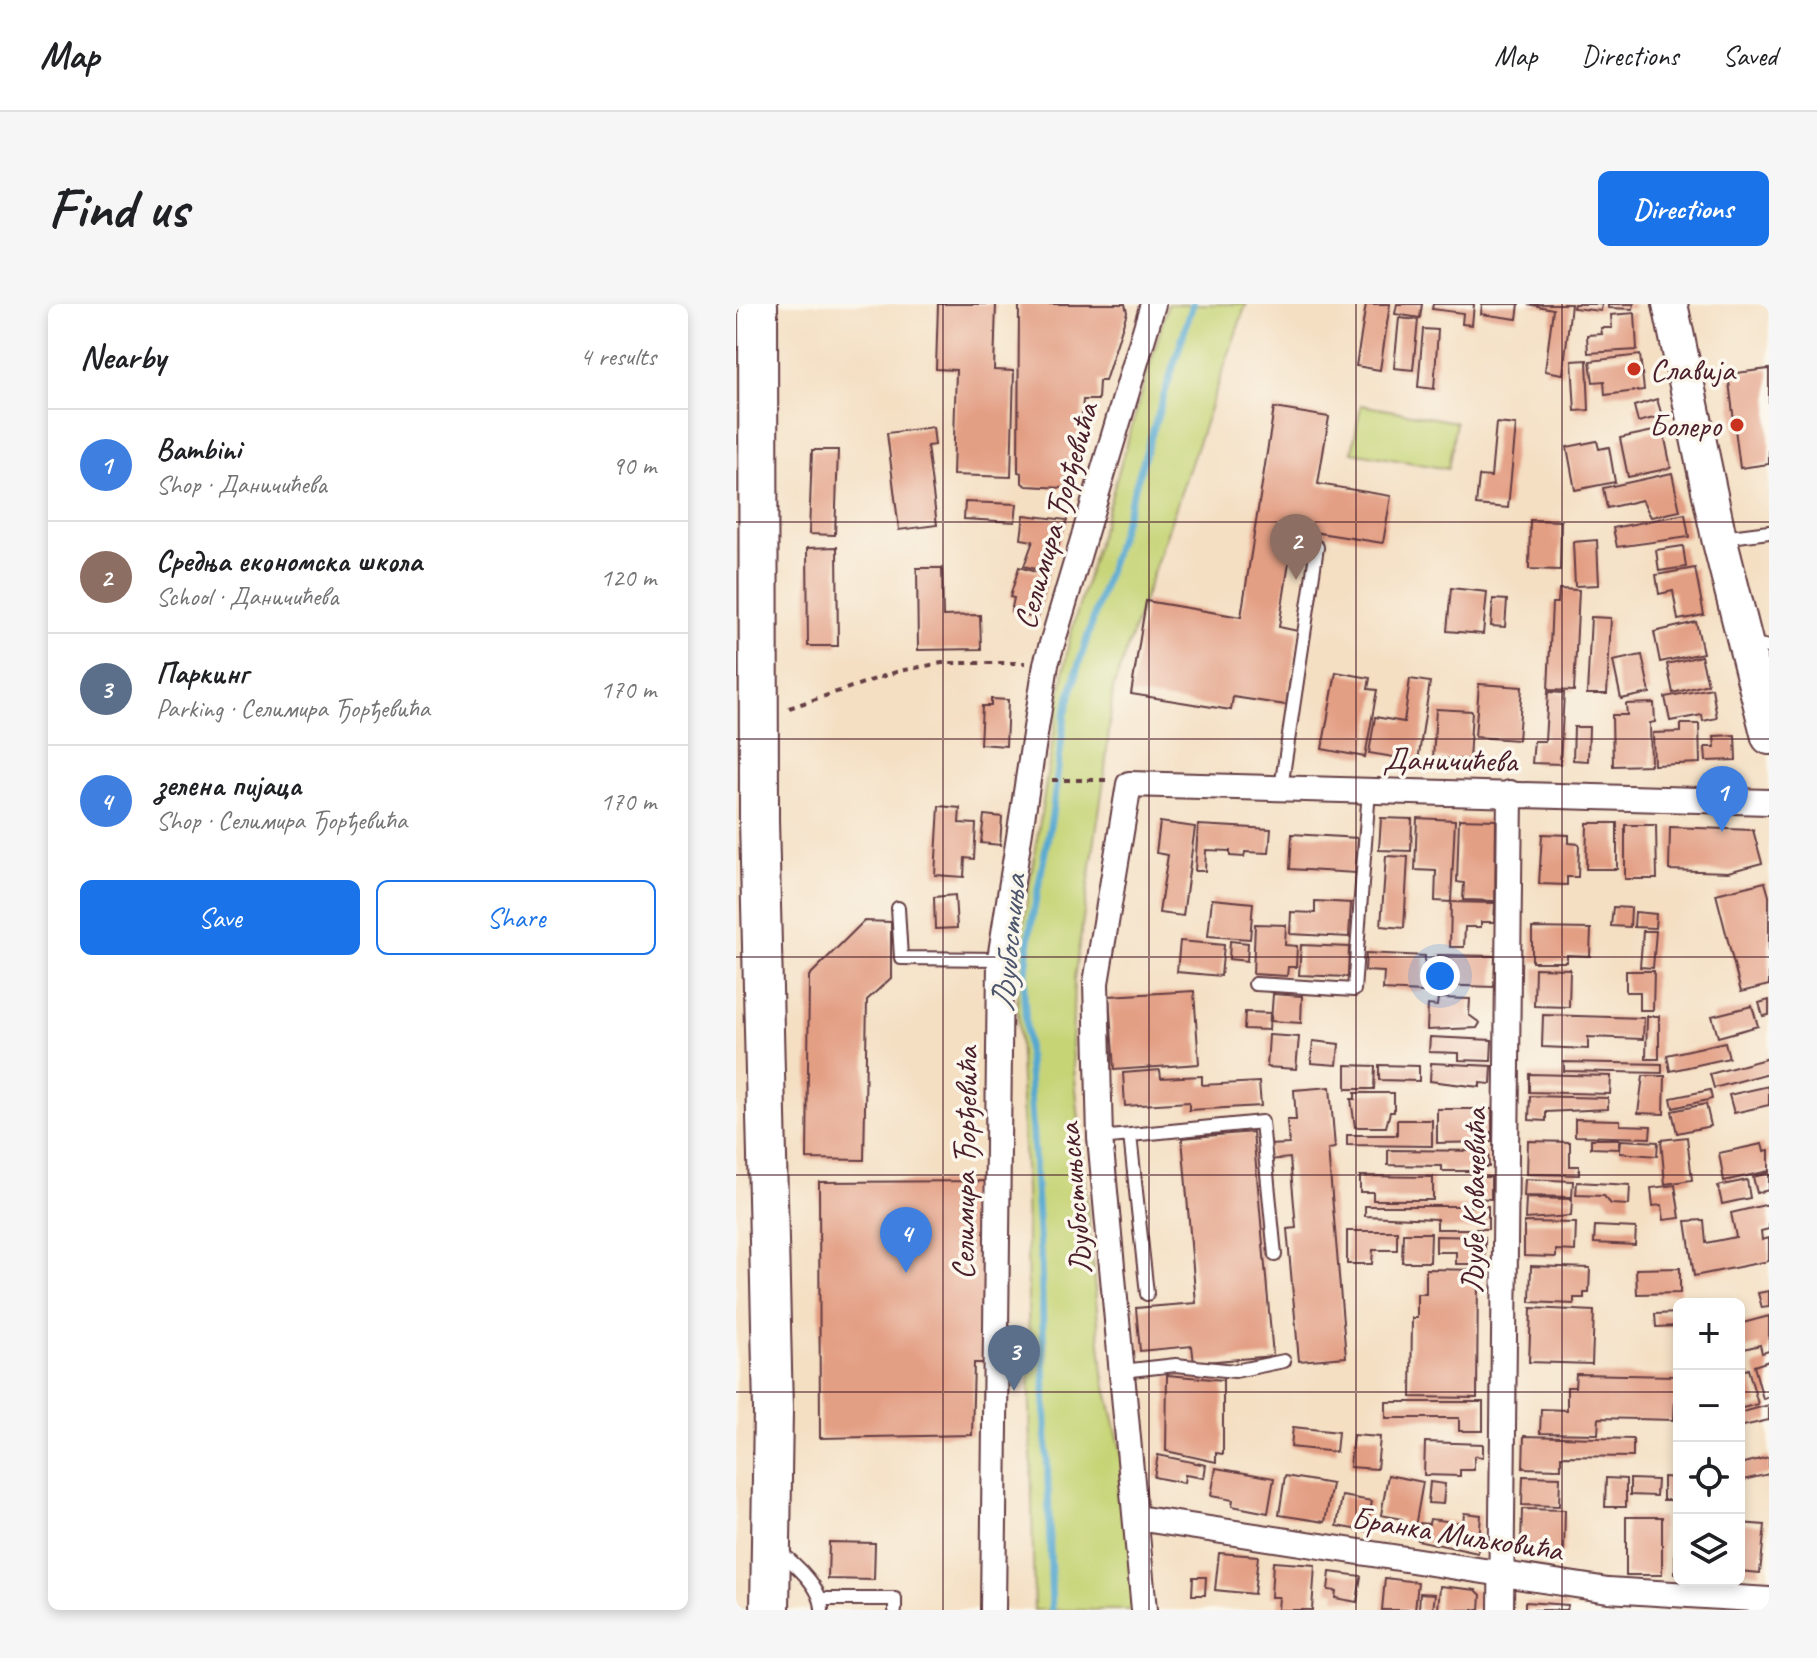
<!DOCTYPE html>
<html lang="en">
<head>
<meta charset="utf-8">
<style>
  :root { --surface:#fff; --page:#f6f6f6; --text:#202124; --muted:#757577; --line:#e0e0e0; --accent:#1a73e8 }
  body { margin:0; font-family:Caveat,sans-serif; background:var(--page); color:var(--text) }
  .controls { position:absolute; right:24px; bottom:24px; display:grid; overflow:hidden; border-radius:12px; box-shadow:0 4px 12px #0003 }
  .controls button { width:72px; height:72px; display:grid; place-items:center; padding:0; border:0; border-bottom:2px solid var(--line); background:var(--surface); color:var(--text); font:40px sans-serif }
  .you { position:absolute; left:704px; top:672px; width:28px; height:28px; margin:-20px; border:6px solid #fff; border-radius:50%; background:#1a73e8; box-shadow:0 0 0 12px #1a73e833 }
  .badge { display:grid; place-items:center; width:52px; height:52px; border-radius:50%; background:var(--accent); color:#fff; font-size:26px; font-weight:700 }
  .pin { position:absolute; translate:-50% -66px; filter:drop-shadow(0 2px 4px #0008) }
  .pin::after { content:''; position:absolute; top:42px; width:28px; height:24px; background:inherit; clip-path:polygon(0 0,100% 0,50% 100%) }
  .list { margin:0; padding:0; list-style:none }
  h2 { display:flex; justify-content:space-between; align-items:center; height:104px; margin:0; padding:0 32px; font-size:34px }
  h2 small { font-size:26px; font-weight:400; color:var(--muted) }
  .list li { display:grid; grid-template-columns:52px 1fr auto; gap:24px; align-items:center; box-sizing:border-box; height:112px; padding:0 32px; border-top:2px solid var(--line) }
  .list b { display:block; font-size:30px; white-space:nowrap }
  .list p { margin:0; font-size:26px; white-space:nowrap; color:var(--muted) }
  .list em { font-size:26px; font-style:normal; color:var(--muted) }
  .actions { display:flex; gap:16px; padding:24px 32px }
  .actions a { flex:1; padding:18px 0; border:2px solid var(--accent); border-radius:12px; text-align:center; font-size:28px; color:var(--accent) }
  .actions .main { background:var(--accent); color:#fff }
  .icon { flex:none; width:44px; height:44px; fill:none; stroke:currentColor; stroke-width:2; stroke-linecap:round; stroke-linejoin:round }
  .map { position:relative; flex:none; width:1033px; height:1306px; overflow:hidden; border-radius:12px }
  header { display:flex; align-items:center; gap:48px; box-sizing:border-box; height:112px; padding:0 40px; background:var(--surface); border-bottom:2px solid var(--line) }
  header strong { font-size:38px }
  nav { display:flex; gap:44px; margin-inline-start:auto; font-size:28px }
  .intro { display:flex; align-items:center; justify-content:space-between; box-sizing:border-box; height:192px; padding:0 48px }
  h1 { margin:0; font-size:56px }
  .button { padding:20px 36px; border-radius:12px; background:var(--accent); color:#fff; font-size:28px; font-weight:700 }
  main { display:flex; gap:48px; padding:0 48px }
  aside { flex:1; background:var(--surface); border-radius:12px; box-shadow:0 4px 12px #0003 }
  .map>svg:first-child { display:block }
</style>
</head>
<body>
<header>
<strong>Map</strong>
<nav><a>Map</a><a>Directions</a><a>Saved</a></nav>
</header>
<div class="intro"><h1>Find us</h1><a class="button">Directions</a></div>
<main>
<aside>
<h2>Nearby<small>4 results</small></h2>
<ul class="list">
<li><span class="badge" style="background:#3f7fe0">1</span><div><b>Bambini</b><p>Shop · Даничићева</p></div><em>90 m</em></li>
<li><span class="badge" style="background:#8d6e63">2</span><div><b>Средња економска школа</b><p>School · Даничићева</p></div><em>120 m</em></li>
<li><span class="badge" style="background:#5c6f8a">3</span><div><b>Паркинг</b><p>Parking · Селимира Ђорђевића</p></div><em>170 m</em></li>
<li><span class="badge" style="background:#3f7fe0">4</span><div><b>зелена пијаца</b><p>Shop · Селимира Ђорђевића</p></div><em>170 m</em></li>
</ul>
<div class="actions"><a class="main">Save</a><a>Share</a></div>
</aside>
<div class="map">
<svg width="1033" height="1306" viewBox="0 0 1033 1306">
  <rect width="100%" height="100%" fill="#fbf7ec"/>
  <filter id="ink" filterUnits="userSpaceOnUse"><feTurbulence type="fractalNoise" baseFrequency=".0125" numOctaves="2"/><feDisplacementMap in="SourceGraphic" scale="16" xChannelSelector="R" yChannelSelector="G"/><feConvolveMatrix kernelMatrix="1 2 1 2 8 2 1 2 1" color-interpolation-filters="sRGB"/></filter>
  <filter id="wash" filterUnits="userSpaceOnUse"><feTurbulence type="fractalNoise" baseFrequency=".006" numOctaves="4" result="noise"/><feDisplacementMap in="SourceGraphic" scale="32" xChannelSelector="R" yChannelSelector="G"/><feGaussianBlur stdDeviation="1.8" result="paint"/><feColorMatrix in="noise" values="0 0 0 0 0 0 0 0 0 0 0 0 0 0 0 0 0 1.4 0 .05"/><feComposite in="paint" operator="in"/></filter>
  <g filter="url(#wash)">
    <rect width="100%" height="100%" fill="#f4dfc3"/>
    <path fill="#c6d476" stroke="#887a50" stroke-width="2" d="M432,0h78l-133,385 -9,91 -30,199 -2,68 31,327 34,144 7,92h-110l-8,-420 -9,-197 6,-67 46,-286z
      M625,101l95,17 -8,47 -96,-17z"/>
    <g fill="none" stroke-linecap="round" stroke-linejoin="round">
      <path stroke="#54a8d0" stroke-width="7" d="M316,1306l-11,-344 -17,-272 6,-63 22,-116 13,-100 12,-45 116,-366"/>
    </g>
    <g id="blocks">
      <path fill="#e39f84" d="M202,0h58l-2,66 20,1 -3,106 -58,-2 3,-105 -20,-1z
        M283,0h106l2,8 -22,69h-6l-1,19h-15l-3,43 -5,-1 -3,38 -8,8 -37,-2 -5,-3v-10l-4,-1z
        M630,0h24l-10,66 -24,-4z
        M661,0h25l-2,14 -25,-4z
        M697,0h41l-2,21 -10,-1 1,-11 -31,-4z
        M746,0h37l-2,15 -36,-5z
        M791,0h44l-8,70 -18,-3 8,-62z
        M838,0h28l-1,7 -28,-3z
        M872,0h26l-1,5 -25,-1z
        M899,9l2,37 -49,3 -1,-18 15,-1 -1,-6h11l-1,-13z
        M663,14l19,2 -5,50 -19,-2z
        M687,25l15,1 -4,59 -16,-2z
        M904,51l4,35 -39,5 -1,-14 -11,1 -3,-21z
        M851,56l2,50 -14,1 -3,-50z
        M1033,65v95l-29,4 -12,-94z
        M921,95l5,17 -24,6 -4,-16z
        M538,104l55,9 -11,67 73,12 -8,47 -89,-14 -15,98 19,4 -12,74 -53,-8 -2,13 -100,-16 15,-93 95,16z
        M760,119l20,2 -8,83 -32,-3 3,-29 12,1z
        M197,123l2,18 -8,1 10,79 -38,5 -12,-97z
        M927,125l8,39 -43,9 -8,-39z
        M861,137l2,8 10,-2 6,35 -40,8 -8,-43z
        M76,146h26l-3,85 -26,-1z
        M936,169l8,38 -29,6 -9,-17 -35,8 -4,-20z
        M229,198l52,2 -2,18 -51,-3z
        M949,210l4,23 -72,10 -4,-19z
        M288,211l43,5 -18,53 -25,-7 9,-25 -12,-2z
        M794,216l31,1 -1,49 -31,-1z
        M861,236l2,45 -24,1 -2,-44z
        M947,242l3,21 -27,4 -3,-21z
        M101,243l1,99h-30l-1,-98z
        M283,263l30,9 -12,43 -26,-7 3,-14 -4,-1z
        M181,264h25l1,48 37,-1 1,34 -63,1z
        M959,264l9,47 -26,5 -5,-29 -14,3 -3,-19z
        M715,284l36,4 -4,42 -36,-3z
        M823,285l20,1 -5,101 -26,-1 4,-87h6z
        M757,295l14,1 -2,27 -14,-1z
        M855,313l20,1 -4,76h-20z
        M960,318l7,31 -43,9 -6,-30z
        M906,351l8,38 -29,6 -8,-38z
        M965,352l7,28 -35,9 -6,-29z
        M600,368l34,6 -2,11 9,1 -12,67 -43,-8z
        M674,375l20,3 -12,79 -49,-8 6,-36 29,5z
        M743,380l43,3 -4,53 -43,-3z
        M976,384l5,30 -14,3 -1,-6 -32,6 -5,-24z
        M812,388l16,1 -4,71 -28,-1 2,-22h11z
        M255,395l17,1 -2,46 -26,-2 2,-38h9z
        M918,399l1,19 -5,1 1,42 -38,1 -1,-51h15l-1,-11z
        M700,405l36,2 -3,49 -36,-2z
        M945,420h18l1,39 -46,2 -1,-32 28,-1z
        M838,423h15l-1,34 -15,-1z
        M999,431l1,25 -30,1 -1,-14h10l-1,-11z
        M203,502l21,2 -1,15 17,1 -2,35 -9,-1 -1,19 -29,-2z
        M248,511l18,2 -2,28 -19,-2z
        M645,514l31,1 -1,32 -32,-1z
        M681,514l38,2 -4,82 44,1 -1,19h-13v5h-16l-1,20h-14l1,-45 -16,-1 1,-30 -21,-1z
        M723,515l37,1 -1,81 -32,-1 1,-17 -7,-1z
        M424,518l35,5 -12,89 -24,-3 9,-58 -12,-2z
        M851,519h30v46h-31z
        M462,521l73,4 -2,24 -24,-1 -1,5 -14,-1v-5l-24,-1 -1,21h-10z
        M889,521h31l1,54h-32z
        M934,523l83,3 9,33 -34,9 -59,-2z
        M556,530l66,4 -2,35 -66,-4z
        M806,530l27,1v8l10,1 -1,33h-11v8l-28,-1z
        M650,552l22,1 -4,71 -23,-2z
        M1029,578l4,14v89l-28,7 -25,-98z
        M219,591l2,33 -22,1 -1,-32z
        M476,595l41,4 -3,36 -42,-3z
        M579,597l36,2 -2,34 -59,-3 1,-22 24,1z
        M877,603l18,1 -1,19 -19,-1z
        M899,608l21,2 -1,14 -21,-1z
        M128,617l27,1v56l-24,22 -3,160 -57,-1 2,-183z
        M519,620l31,1 -1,20 12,1 -1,21h-8l-1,9 -34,-2z
        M796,624l59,1 -1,27 -23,-1v7h-35z
        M907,627h13l-3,37 -13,-1z
        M444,637l44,4 -3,31 -44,-4z
        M494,637l18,2 -1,18 -18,-2z
        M565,641l48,2 -1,30 -49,-2z
        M630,649l59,3 -2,36 -40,-2 1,-18 -19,-1z
        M702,651l57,1 -1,31 -57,-2z
        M799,664l35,1 -1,38 -35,-1z
        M890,667h28l-1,39h-13v-18h-14z
        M458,687l5,73 -85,6 -5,-74z
        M537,690l29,2 -1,27 -30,-2z
        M702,694l32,1 -1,16 11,8 -3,5 -50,2 1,-25 9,1z
        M1033,696v15l-6,1 -4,-13z
        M1016,702l6,20 -40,11 -6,-21z
        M509,708l25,1 -1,17 -25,-1z
        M807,711l101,3 -1,21 -55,-2v12l-46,-2z
        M911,712h12v43h-13z
        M533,731l30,2 -3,32 -29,-2z
        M694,733l62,3 -1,21 -32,-1v-7l-30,-1z
        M577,737l26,3 -2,21 -26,-2z
        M989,738l4,16 -59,13 -3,-16z
        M1033,754v15l-55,15 -4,-14z
        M828,758l98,2v9l-98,-2z
        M695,759l61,3 -1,18 -11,-1v4l-50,-6z
        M610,761l29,1 -1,23h-28z
        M643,761l40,1v15l-40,-1z
        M424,766l1,8 41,-2v9l57,-3 2,24 -72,4v-8l-64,4 -2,-33z
        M793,770l82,2 -1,18 -81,-2z
        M907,772h22l-1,38 -26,-1z
        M1033,782v19l-35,8 -5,-18z
        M594,783l5,61 -7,1 18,208 -47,4 -12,-132 9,-1 -6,-70 -21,2 -1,-15 21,-1 -2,-24h9l-2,-30z
        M974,786l2,9 -39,9 -2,-10z
        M619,789h39v19h-4l-4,15h-31l-4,-28h4z
        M794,792l78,2v11l-62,3v9l-17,-1z
        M970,800l5,22 -34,7 -5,-22z
        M701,805h55v33l-55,1z
        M839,815l45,1v5l31,1 -1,12 -75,-2z
        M661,816h35v26l-85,-1v-10h50z
        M517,828l20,224 -79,7 -2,-17 -52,5 -4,-43 60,-5 -14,-165z
        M951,833l5,43 -27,4 -4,-44z
        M855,835h28v10l-28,-1z
        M885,836l37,2 -1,14 -37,-3z
        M792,837l42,1v24h9v9l-52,-1z
        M1026,840l2,7 5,-1v21l-45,10 -5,-28z
        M652,846l100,1 1,16h-13l-1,4h-33v-5l-54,-1z
        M1033,869v17l-12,3 -4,-16z
        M624,872l73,1v23h-60v-8h-13z
        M737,873h18v22l-18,-1z
        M789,875l48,2 -1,16 -48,-1z
        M1011,876l3,18 -28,6 -4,-18z
        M256,877l2,182h-20l-2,72 -152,3 -1,-256z
        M841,878l53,3 -1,20 -18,-1 -7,-8 -28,-1z
        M939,881l5,33 -16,2 -2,-15 -9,1 -2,-18z
        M790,894l46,1 -1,17 -46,3z
        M1033,900v25l-8,2 1,9 7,-2v23l-75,15 -8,-55 18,-1 2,23 30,-6 -5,-24z
        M629,902h123v23h-51v-10l-72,-3z
        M788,918l52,1 -1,28 -19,-1v7l-32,-1z
        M859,922l41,2 -1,17 -41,-2z
        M611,927h50v19h-24l-1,14h-25z
        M667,929h28l-1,29h-28z
        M700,932l49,1v27h-29v-12h-20z
        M795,962l59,2 -1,25h-5v5h-10v6l-44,-2z
        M944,964v25l-43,1 -1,-25z
        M690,965l52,1 -1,128 -66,-1 1,-79h5v-24h9z
        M1033,987v16l-7,1 -4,-15z
        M795,1004l63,3 -2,53 -63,-2z
        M943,1009v13l-23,1 -1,-13z
        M1033,1012v35l-7,2 -2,-8 -20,5 4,16 -5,1v-43z
        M1033,1057v36l-6,2 -9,-33z
        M1012,1065l10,35 -19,5v-37z
        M840,1070l100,2 -2,44 -75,-2 -1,16 -58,-1 1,-24 26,1v-23h8z
        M431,1071l56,5v74l-7,-1v9l-50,-11z
        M650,1098h97v29h-24v-13h-73z
        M1033,1101v15l-30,7v-14z
        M557,1123l45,5 -2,20 -45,-5z
        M617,1131l27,2 -3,32 -27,-2z
        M788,1132l109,3v18l-72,-1v13l-38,-1z
        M689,1138l58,2v13l-9,-1v14h-14v6l-36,-1z
        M422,1151l48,10 -2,13 -19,-3 -1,8 -30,-6z
        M1033,1153v17l-30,7v-17z
        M480,1164l58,10 -6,35 -36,-7 1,-6 -22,-4z
        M652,1171l35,7 -8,45 -14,-2 1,-6 -21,-4z
        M549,1172l47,8 -7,38 -46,-7z
        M787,1172l37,1 -1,29 -37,-1z
        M927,1173l16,1v22h-16z
        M870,1174l20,1v28h-21z
        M894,1175l27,1 -1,16 -26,-1z
        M694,1178l15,2 -2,20 -15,-1z
        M606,1192l30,5 -6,30 -29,-5z
        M786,1205l43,1 -1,43 -32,-1 1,-6 -12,-1z
        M728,1209l17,2 -3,38 -61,-13 3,-17 9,1 1,-5 33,4z
        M890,1213h36v58h-36z
        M1003,1219l26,2 -5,48 -21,-2z
        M939,1227h4v43h-4z
        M93,1238l46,1 -1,37 -46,-1z
        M483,1249l39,3 -4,38 -39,-4z
        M537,1258l42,3 -3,45h-34l1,-13h-8z
        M594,1268l31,4 -4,26 -22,-4 1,-7 -8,-1z
        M457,1273h13l-1,18h-13z
        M649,1274l33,4 -3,28h-33z
        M704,1282l36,4 5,5 -1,15h-42z
        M684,1289l15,1 -2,16h-14z
        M789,1298l43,3 -1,5h-42z"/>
    </g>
  </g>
  <g filter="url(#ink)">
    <use href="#blocks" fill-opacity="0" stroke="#643c42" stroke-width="2"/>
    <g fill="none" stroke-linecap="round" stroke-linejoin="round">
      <g stroke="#643c42" stroke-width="16">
        <path id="lane" d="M986,234l47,-6
          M1012,339l21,4
          M545,484l36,-241
          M162,604l3,50 99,1
          M519,680l99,6 15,-200
          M394,831l17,159
          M364,834l162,-16 13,133
          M386,1067l54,-6 59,6 49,-10
          M42,1246c17,14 44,37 44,60
          M86,1295h73v11"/>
      </g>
      <g stroke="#643c42" stroke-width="28">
        <path id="street" d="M401,1214l471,72 161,10
          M257,1306l7,-651 46,-295 107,-360
          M408,1306l-44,-472 -4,-155 33,-199 640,18
          M765,1306l9,-817"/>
      </g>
      <g stroke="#643c42" stroke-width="38">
        <path id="secondary" d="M934,0l49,234 50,199"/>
      </g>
      <g stroke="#643c42" stroke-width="42">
        <path id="primary" d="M22,0l1,516 14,589 -3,201"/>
      </g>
      <path stroke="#643c42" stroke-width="4" stroke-dasharray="6 6" stroke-linecap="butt" d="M53,404l110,-37 43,-8h83
        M316,476h55"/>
      <use href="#lane" stroke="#fff" stroke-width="12"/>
      <use href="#street" stroke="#fff" stroke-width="24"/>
      <use href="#secondary" stroke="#fff" stroke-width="34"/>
      <use href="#primary" stroke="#fff" stroke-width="38"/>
    </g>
  </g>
  <path fill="none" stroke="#4a1f2b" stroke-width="2" stroke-opacity="0.55" d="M207,0v1306M413,0v1306M620,0v1306M826,0v1306M0,218h1033M0,435h1033M0,653h1033M0,871h1033M0,1088h943M1003,1088h30"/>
  <g fill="#c8321e" stroke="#fbf7ec" stroke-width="3">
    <circle cx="898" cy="65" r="8"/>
    <circle cx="1001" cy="121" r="8"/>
  </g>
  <g text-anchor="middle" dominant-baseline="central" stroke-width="7" stroke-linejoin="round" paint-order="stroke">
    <g font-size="32" fill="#4a1f2b" stroke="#fbf7ec" text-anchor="start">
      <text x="914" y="65">Славија</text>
      <text x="985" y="121" text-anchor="end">Болеро</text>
    </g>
    <g font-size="32" fill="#4a1f2b" stroke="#fbf7ec">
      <text transform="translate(320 212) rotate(-74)">Селимира Ђорђевића</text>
      <text transform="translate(714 456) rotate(1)">Даничићева</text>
      <text transform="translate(229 859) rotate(-89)">Селимира Ђорђевића</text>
      <text transform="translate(339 895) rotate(-95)">Љубостињска</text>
      <text transform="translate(738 897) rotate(-89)">Љубе Ковачевића</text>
      <text transform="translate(721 1230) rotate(9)">Бранка Миљковића</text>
    </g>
    <g font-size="34" font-style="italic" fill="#4e566d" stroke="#fbf7ec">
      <text transform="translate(272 640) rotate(-85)">Љубостиња</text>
    </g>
  </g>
</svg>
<div class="controls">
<button>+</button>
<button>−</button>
<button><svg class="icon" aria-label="locate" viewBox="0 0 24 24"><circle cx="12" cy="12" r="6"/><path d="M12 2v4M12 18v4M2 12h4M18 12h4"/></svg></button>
<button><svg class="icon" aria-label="layers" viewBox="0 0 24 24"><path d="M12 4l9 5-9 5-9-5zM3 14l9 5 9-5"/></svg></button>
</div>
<div class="you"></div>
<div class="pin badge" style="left:986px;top:528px;background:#3f7fe0">1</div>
<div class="pin badge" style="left:560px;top:276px;background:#8d6e63">2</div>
<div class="pin badge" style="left:278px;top:1087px;background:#5c6f8a">3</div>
<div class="pin badge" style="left:170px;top:969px;background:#3f7fe0">4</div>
</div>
</main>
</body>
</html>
